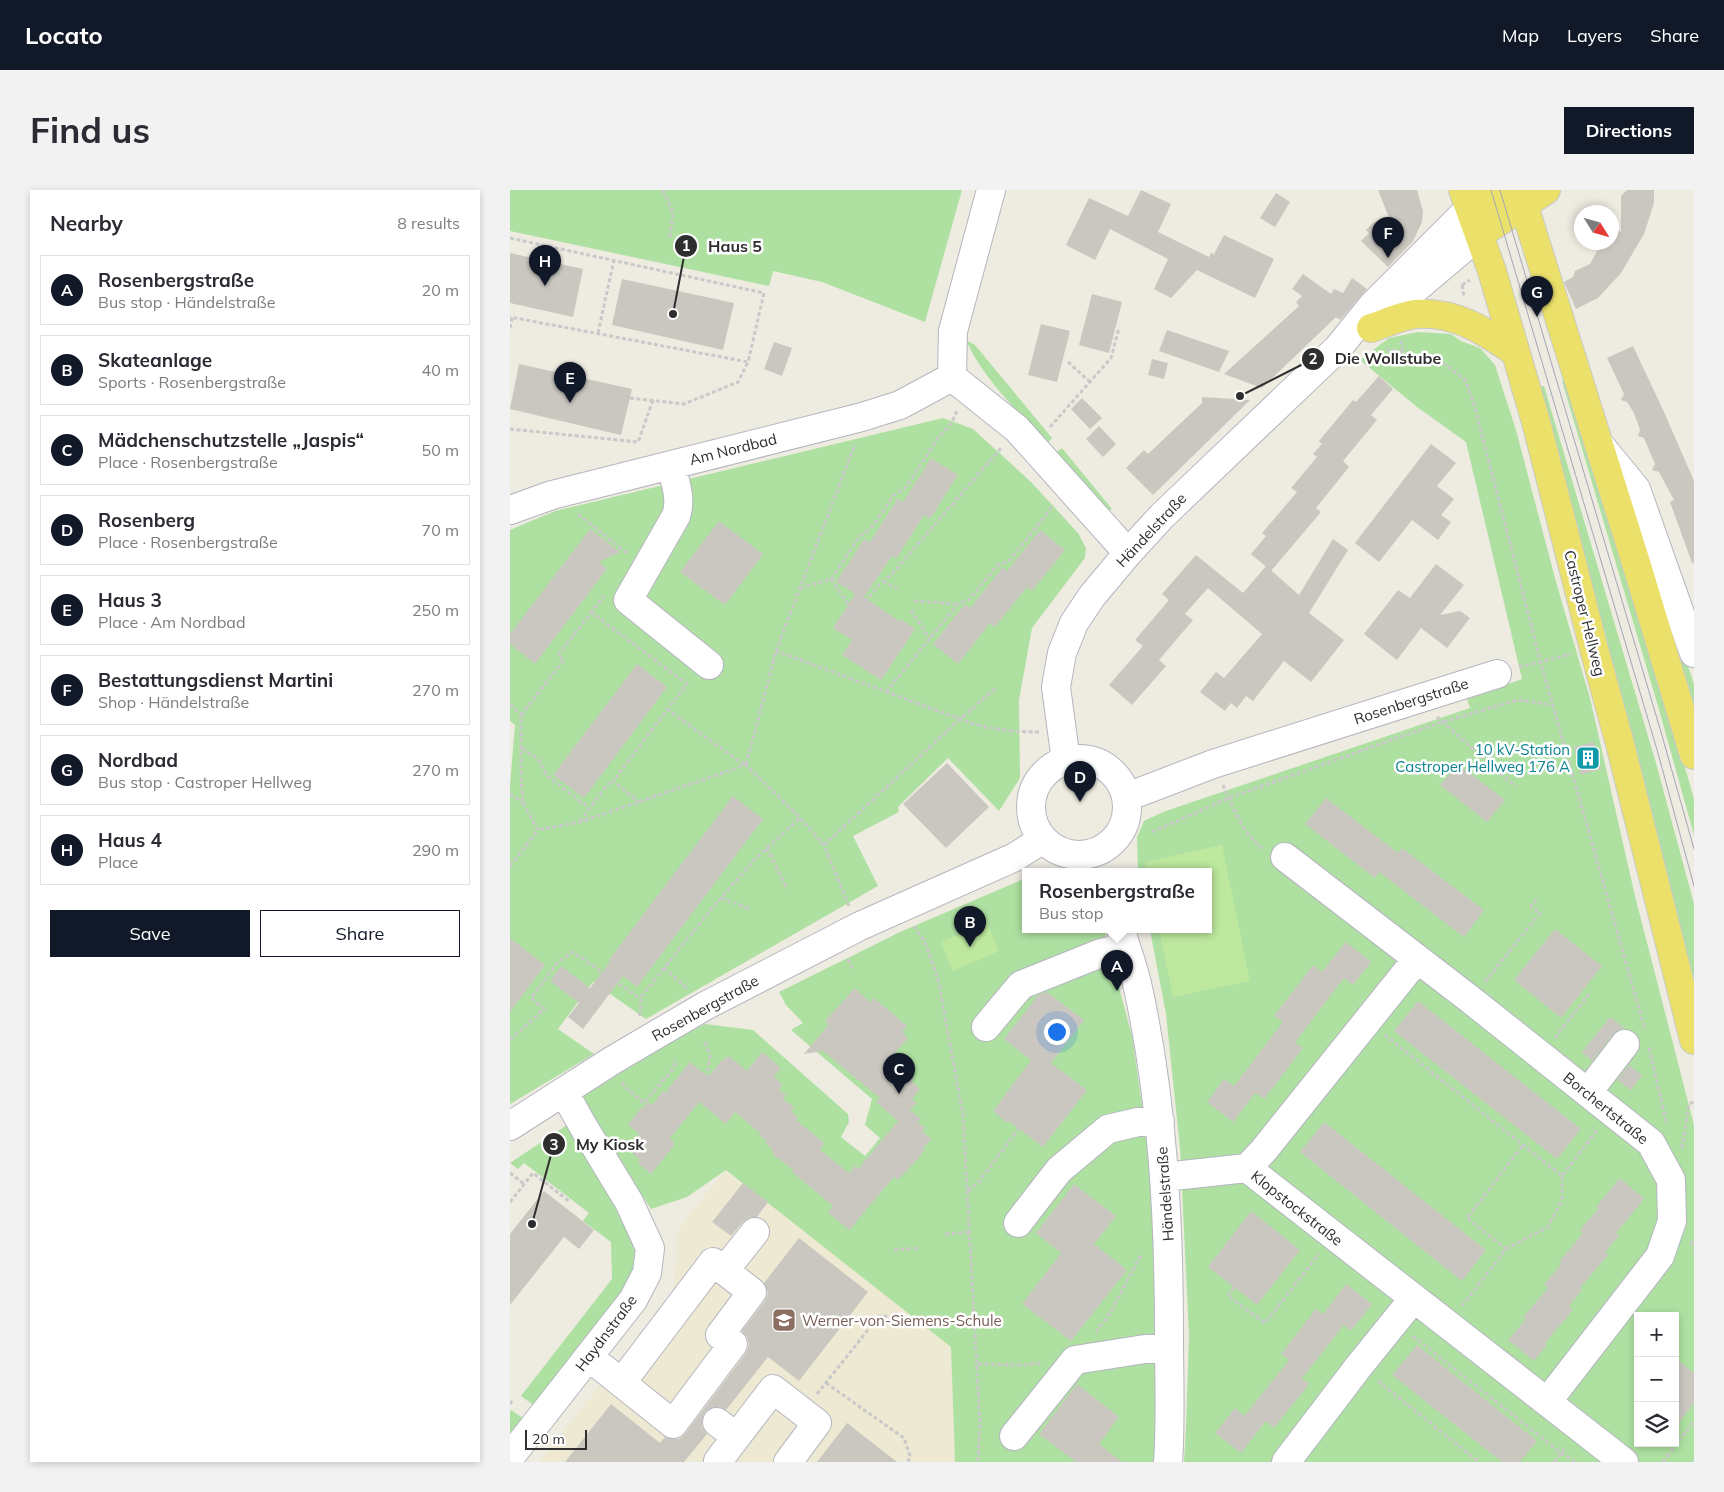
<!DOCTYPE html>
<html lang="en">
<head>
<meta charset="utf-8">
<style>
  :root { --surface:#fff; --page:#f2f2f3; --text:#2b2b33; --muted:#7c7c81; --line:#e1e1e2; --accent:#111827 }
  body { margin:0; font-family:Mulish,sans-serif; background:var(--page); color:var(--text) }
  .controls { position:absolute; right:15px; bottom:15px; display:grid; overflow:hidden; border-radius:0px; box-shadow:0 2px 8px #0003 }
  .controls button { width:45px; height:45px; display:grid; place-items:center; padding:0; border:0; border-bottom:1px solid var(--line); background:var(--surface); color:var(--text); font:25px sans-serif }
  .compass { position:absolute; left:1064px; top:15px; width:45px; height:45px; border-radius:50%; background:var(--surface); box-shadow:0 2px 8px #0003; rotate:127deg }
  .scale { position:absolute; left:15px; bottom:12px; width:62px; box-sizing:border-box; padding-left:5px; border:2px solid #2e2e2e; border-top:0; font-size:14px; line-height:18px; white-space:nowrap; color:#2e2e2e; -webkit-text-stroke:4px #fff; paint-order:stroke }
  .you { position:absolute; left:546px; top:841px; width:18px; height:18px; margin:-12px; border:4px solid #fff; border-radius:50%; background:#1a73e8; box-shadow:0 0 0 8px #1a73e833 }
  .badge { display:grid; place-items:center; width:32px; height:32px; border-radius:50%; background:var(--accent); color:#fff; font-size:16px; font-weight:700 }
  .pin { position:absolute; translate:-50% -41px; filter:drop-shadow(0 1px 2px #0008) }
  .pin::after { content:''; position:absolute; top:26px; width:18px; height:15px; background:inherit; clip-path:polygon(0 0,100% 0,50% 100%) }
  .popup { position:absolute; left:512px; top:678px; width:190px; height:65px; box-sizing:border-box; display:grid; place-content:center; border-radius:0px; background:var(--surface); filter:drop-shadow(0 1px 4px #0005); font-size:16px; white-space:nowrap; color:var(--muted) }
  .popup b { font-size:19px; color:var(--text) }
  .popup::after { content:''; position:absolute; left:50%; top:100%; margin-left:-10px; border:10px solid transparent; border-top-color:var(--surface) }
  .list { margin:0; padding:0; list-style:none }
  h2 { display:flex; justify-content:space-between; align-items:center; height:65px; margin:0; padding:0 20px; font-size:21px }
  h2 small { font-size:16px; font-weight:400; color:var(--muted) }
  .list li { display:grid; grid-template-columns:32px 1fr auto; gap:15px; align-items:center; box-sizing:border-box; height:70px; margin:0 10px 10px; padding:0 10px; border:1px solid var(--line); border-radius:0px }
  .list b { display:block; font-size:19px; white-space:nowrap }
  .list p { margin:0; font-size:16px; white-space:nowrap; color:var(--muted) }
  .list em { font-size:16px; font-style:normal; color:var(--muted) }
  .actions { display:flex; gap:10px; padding:15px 20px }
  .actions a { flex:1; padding:11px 0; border:1px solid var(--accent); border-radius:0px; text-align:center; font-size:18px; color:var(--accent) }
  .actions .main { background:var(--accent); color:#fff }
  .icon { flex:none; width:28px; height:28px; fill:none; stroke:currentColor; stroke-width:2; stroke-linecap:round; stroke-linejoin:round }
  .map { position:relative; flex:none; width:1184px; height:1272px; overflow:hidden; border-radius:0px }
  header { display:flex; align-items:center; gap:30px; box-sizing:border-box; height:70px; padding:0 25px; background:var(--accent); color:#fff }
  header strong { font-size:24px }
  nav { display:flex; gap:28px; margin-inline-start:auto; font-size:18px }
  .intro { display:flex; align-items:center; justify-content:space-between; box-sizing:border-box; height:120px; padding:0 30px }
  h1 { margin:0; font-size:35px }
  .button { padding:12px 22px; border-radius:0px; background:var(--accent); color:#fff; font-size:18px; font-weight:700 }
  main { display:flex; gap:30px; padding:0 30px }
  aside { flex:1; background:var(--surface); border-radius:0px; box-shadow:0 2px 8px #0003 }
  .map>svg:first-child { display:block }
</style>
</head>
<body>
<header>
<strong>Locato</strong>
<nav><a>Map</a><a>Layers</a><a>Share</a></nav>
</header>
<div class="intro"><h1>Find us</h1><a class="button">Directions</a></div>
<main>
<aside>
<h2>Nearby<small>8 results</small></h2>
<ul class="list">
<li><span class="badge">A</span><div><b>Rosenbergstraße</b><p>Bus stop · Händelstraße</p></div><em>20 m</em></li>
<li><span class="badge">B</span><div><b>Skateanlage</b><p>Sports · Rosenbergstraße</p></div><em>40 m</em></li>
<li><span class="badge">C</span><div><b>Mädchenschutzstelle „Jaspis“</b><p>Place · Rosenbergstraße</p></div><em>50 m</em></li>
<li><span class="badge">D</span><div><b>Rosenberg</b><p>Place · Rosenbergstraße</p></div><em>70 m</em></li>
<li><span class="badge">E</span><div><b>Haus 3</b><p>Place · Am Nordbad</p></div><em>250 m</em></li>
<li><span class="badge">F</span><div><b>Bestattungsdienst Martini</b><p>Shop · Händelstraße</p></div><em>270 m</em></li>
<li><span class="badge">G</span><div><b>Nordbad</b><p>Bus stop · Castroper Hellweg</p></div><em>270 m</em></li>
<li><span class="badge">H</span><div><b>Haus 4</b><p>Place</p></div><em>290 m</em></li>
</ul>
<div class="actions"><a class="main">Save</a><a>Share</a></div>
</aside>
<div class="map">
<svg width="1184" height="1272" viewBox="0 0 1184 1272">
  <rect width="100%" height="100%" fill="#eeebe1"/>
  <path fill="#eee9d2" d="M216,979l225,178 4,115h-416l133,-168 5,-33v-27l7,-12z"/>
  <path fill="#aee1a1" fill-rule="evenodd" d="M0,0h452l-37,132 -103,-40 -49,-11 -4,15 -259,-55z
    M908,142l33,2 10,7 19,7 15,17 21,65 40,152 34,116 45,198 59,229v337h-510l2,-35 3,-92 -9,-187 -14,-134 -16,-84h58v-58h-70l-1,-35 7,-16 19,-9 307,-104 -3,-9 55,-20 -56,-237 -49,-35 -57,-47 29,-22zM1128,1126h37v127h-37z
    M456,150l9,5 77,93 -5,6c-28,-32 -64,-65 -81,-104z
    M1058,189l100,330 26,90v36l-34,-122 -98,-332z
    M1034,196l112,377 38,141v93l-155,-610z
    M433,228l30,11 58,53 47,51 8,15 -1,10 -53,70 -13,72 1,78 -21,33 -51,-53 -50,49 1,5 -46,24 25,50 -232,133 -53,-37 -35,47 36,25 -84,50v-319l5,-60 -5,-4v-191l45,-19z
    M552,258l50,61 -6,3 -51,-59z
    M1118,301l66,193v37z
    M516,688v52h78l28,106 23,158 6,172 -6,96h-200l-4,-115 -225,-177 -39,27 -36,12 -77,-116 131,-69 48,6 95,84 1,8 -8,15 24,19 15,-18 -15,-13 7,-26 -81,-69 12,-7 -17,-18 -7,-13 121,-60z
    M57,935l62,99 8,22 -2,23 -5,16 -94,122 -15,-11 91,-117 -1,-37 -28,-21 6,-8 -65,-50 -6,6 -8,-6z
    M1,1220l16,11 -17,21v-31z"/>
  <path fill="#bde89e" d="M712,655l28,136 -77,16 -14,-67h49v-58h-60l-3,-10z
    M477,732l12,29 -46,20 -12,-29z"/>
  <path fill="#cac7c0" d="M631,0l30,14 -13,28 51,25 2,-4 3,1 10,-19 50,24 -19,39 -58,-28 -26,28 -17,-9 14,-30 -58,-30 -15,31 -29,-15 23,-47 39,18z
    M868,0h39l6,21 -1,11 -9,19 -25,26 -27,-26 8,-8 -3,-3 8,-8 16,-2z
    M1117,0h27v13l-10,31 -23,39 -23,25 -22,11 -12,-27 9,-5 2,-6 15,-7 12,-22h10v-16l9,6v-36z
    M766,3l14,9 -15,25 -15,-9z
    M0,63l73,16 -10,48 -63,-14z
    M793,84l28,20 3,-5 9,4 9,-15 15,11 -27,31 -4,-3 -74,71 -38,-14 75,-68 -3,-4 6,-6 -10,-7z
    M112,89l112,24 -11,47 -111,-25z
    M582,104l30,8 -13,51 -30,-8z
    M531,134l29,7 -13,51 -29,-7z
    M657,140l62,21 -10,21 -60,-21z
    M264,152l18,6 -10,28 -18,-7z
    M1123,156l31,66 30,69v82h-2l-22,-61 4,-2 -15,-28 -7,-2 3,-6 -11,-26 -6,-2 2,-6 -6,-17 -7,-11 -6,-2 3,-6 -17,-36z
    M642,169l16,4 -4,16 -16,-4z
    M9,174l113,25 -11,46 -111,-26z
    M869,186l14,13 -22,26 6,5 -34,41 6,6 -33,41 5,4 -50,59 -20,-17 15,-18 -4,-3 35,-41 -6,-4 26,-31 -4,-3 9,-10 -3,-3 34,-41 3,2z
    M692,207l48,3 -97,95 -27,-27 18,-18 4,4 54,-51z
    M572,208l20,20 -12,11 -19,-20z
    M589,236l17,18 -13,13 -17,-18z
    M921,254l25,19 -19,23 17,13 -13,16 10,7 -13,18 -26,-20 -33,42 -24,-19z
    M421,268l27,17 -28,44 -6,-4 -28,44 -4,-3 -28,41 35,24 2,-2 14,10 -34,51 -39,-25 10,-15 -19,-12 22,-34 -19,-12 28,-43 6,3 28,-44 5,4z
    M209,331l44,33 -38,51 -45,-33z
    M80,339l30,23 -21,10 8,7 -72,95 -25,-20v-10z
    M530,340l25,20 -33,41 -5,-4 -32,40 -5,-4 -32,41 -25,-20 32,-40 5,4 33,-41 4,4z
    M823,349l15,11 -39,63 35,27 -33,42 -27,-21 -31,40 -7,-5 -9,12 -6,-5 -6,8 -25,-19 16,-20 8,6 38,-44 -54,-46 -23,26 8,6 -34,40 7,6 -34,39 -23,-20 34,-39 -8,-6 34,-40 -7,-6 34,-39 47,38 23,-27 33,29z
    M926,374l28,21 -24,30 20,-4 10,7 -23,30 -26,-20 -24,32 -33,-26 34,-44 12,8z
    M127,474l30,23 -83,111 -31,-23z
    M1084,552l7,27 -20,6 -7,-28z
    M437,573l42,44 -43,41 -43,-44z
    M948,574l47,36 -18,22 -47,-37z
    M223,606l30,23 -126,168 -14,-11 -40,53 -15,-12 11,-14 -29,-22 11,-15 29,22 20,-26 -2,-1z
    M816,608l72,55 4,-5 82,62 -20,27 -85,-65 -4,6 -70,-54z
    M1045,739l47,37 -41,52 -47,-38z
    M0,748l35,27 -35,47z
    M836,752l25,20 -18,23 -9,-7 -49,64 8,6 -39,51 -9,-6 -22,29 -26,-20 17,-23 10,7 49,-64 -9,-6 39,-51 9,7z
    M345,798l15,14 4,-4 33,28 -5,6 6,6 -18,21 24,19 -3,3 9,8 -8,10 5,4 -7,7 11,9 -3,3 7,6 -3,3 9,8 -8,9 2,2 -11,13 -16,17 -4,-3 -45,53 -21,-18 5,-6 -41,-34 1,-2 -20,-16 -1,-5 -7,-6 2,-2 -8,-6 1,-2 -25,-21 -9,12 -27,-22 -29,36 5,6 -24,30 -13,-11 2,-3 -10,-9 6,-7 -4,-3 7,-7 -11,-9 13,-17 1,1 6,-7 4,3 11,-14 2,2 25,-31 18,15 13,-16 8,-5 18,15 15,-19 19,16 -7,9 8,7 -3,6 7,5 -3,4 11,8 -3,4 7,7 -2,2 28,23 -4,7 29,23 6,-7 3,3 40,-48 -22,-19 4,-4 -57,-47 -19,3 25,-30 -4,-3z
    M537,802l37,28 -33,43 36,27 -44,57 -34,-26 -2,2 -14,-12 38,-51 -27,-21 34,-44z
    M908,811l163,128 -24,30 -163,-128z
    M1100,827l14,11 -5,2 -6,4 -21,27 -10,-9z
    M1119,875l13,10 -11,15 -14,-10z
    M814,932l162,128 -24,31 -162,-129z
    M1110,988l24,21 -28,34 3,2 -14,17 4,2 -29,34 2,2 -13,16 4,4 -28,33 2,2 -13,16 -26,-21 18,-21 -3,-2 25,-29 -4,-3 17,-21 -2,-2 24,-29 -3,-3 18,-21 -2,-2z
    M233,993l25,19 -11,15h-7l-7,5 -12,14 -19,-14z
    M564,994l42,32 -22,28 33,26 -56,71 -49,-37 39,-51 -25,-20z
    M34,1001l50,39 -15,19 -15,-12 -54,68v-71z
    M741,1021l49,39 -43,55 -49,-38z
    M289,1048l69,54 -69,89 -31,-24 -42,53 -7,-3 -8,1 -6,4 -3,8v7l5,7 -23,28h-119l46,-58 49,39 5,-6 6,2h8l6,-5 61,-81 3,-8 -2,-8 -5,-6 23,-30 3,-8 -4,-10z
    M836,1094l26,20 -21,27 -7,-6 -42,53 7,6 -35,44 -8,-7 -25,32 -26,-20 20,-25 9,8 45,-56 -8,-6 35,-45 7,5z
    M907,1155l120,96 -17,21h-18l-110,-87z
    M1165,1168l19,15v30l-19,25z
    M567,1194l42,33 -20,27 23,18h-46l-37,-28z
    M337,1233l50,39h-80z"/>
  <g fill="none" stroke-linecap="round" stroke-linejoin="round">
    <g stroke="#b5b5c0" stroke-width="30">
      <path id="minor" d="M878,122l91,-77
        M442,187l65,52 111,124
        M442,187l1,-46 38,-141
        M1089,254l37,45 58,164
        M161,275c4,17 11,34 5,51l-48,84 81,65
        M0,320l42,-15 310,-78 38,-12 52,-28
        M521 617a48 48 0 1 1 96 0a48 48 0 1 1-96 0Z
        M556,571l-10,-74 6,-34 12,-30 18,-27 36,-43 34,-37 176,-168 34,-42 98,-98
        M617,607l86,-33 284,-90
        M775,667l186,143 180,143 20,37 1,41 -12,35 -113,146
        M611,740c5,19 13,38 17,58 25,114 31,232 31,349 0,42 2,84 -1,125
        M476,837l35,-42 80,-32 25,-6
        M1078,902l37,-48
        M0,936l103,-66 92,-54 155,-80 155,-69 28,-18
        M737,978l17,-18 153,-191
        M654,987l83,-9 377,294
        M508,1033l41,-53 49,-41 30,-7h22
        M214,1081l31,-39
        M79,1167l84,67 60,-80 -13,-9 32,-43 -39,-30 -91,120
        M207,1232l19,15
        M504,1246l61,-76 70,-11h24
        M0,1267l123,-157 14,-27 3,-25 -21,-46 -46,-76 -19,-34
        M210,1272l-2,-1 55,-72 44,34 -29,39
        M776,1272l73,-96 55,-68"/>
    </g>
    <g stroke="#c9c9c9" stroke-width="30">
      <path id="major" d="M953,0l29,81 44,151 58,227 26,95 74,296
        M1009,0l118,376 57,189
        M960,18l28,-18
        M969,45l67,-45
        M861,138c13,-4 32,-13 45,-14 39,-3 69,17 99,38"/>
    </g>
    <path stroke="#c9c9c9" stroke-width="3" stroke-dasharray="4 2.5" stroke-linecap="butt" d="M153,0l10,23 -3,25
      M0,48l254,55 -16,69 -238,-45
      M952,95l8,-5
      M952,95l2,12
      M0,138l2,-10
      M88,143l16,-73
      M891,151l2,12
      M876,159l44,9 16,7 19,15 9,24 66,256 105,370
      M558,172l22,20
      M120,208l54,6 54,-22 10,-20
      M540,237l61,-69 8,-30
      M0,239l128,13 15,-42
      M68,324l50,40
      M321,389l28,-42 13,-10 22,-32 13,-9 31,-48 13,-14 6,-13
      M373,391l14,8
      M290,398l31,-9 25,37
      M404,411l44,3
      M401,420l19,29
      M81,422l96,72 -74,97 26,21
      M347,441l2,-9 -3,-6c9,-15 21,-31 35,-41l111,-128
      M266,461l79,-207
      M1009,477l52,-13
      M376,502l72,-88 12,-5 27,-33 12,-5 45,-56
      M0,514l11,11v64l2,24 15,27 42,-8 166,-57 54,53 24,27 25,61
      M157,519l70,51 9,5 30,-114 184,68c23,10 53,13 79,13
      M11,525l43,-55 -6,-5 46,-59
      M927,527l79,70
      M12,558l18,13 6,14 43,33
      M713,595c10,22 20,49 40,64
      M0,604l13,9
      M70,631l28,-37 5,-3
      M642,642l77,-34 213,-76 76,-22 35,5
      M314,655l136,-126 35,-30
      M257,658l20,41
      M0,676l28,-36
      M211,708l29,11
      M404,736l10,14 14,39 25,136 17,309 -2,38
      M338,769l4,9
      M154,778l24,21
      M975,792l55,-69 -9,-7 7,-8
      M130,826l1,-19 71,-89 45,-51 43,-39
      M875,845l177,141 35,-46
      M1045,848l34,-44
      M0,850l34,-31 -13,-11 27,-36 15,-10 68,47
      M1139,858l18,77
      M112,892l3,5 19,16 30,-35 1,-9
      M193,907l7,-41 -5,-14
      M1172,958l7,-44 5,-2
      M0,983l14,11
      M458,1001l11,-9 43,-58
      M0,1012l23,-29 37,29
      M435,1044l26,-2
      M1181,1051l3,8
      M996,1059l42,-22 14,-27v-24
      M384,1060l25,-2
      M724,1097l-6,9 37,27 54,-69
      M952,1116l44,-57 -39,-31 56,-73
      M586,1142l13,-17 33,-62
      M903,1148l1,-1 147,116 15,9
      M468,1174l45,1 19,-2
      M868,1191l101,81
      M316,1193l78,55 6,18 -2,6
      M307,1204l62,-78 96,4
      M0,1214l2,-3
      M1044,1272l12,-15
      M1153,1272l31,-41"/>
    <use href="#minor" stroke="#fff" stroke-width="28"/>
    <use href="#major" stroke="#ebe06a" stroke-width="28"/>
    <path stroke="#a4a4b7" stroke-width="1" d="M981,0l167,563 36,133
      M990,0l161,542 33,117"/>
  </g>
  <defs>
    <g id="building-square" transform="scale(1.25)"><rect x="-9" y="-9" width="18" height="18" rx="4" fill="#0f9aa8" stroke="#fff"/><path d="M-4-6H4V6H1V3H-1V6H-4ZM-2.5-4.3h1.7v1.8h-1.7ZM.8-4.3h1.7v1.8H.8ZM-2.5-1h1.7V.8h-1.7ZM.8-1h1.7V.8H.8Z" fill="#fff"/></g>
    <g id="school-square" transform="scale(1.25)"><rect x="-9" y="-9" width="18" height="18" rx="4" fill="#8d6e63" stroke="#fff"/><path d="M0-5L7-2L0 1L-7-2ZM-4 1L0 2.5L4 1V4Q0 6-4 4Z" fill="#fff"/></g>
  </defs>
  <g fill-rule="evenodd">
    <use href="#building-square" x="1078" y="568"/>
    <use href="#school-square" x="274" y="1130"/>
  </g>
  <g text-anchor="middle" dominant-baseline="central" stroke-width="5" stroke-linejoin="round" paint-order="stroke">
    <g font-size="15" fill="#2e2e2e" stroke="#fff">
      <text transform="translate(223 259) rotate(-14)">Am Nordbad</text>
      <text transform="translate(641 340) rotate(-47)">Händelstraße</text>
      <text transform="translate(1075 423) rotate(76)">Castroper Hellweg</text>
      <text transform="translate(901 511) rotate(-18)">Rosenbergstraße</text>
      <text transform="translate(195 818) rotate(-29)">Rosenbergstraße</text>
      <text transform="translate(1096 918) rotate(39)">Borchertstraße</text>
      <text transform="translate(655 1004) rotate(-94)">Händelstraße</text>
      <text transform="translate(787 1018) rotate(38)">Klopstockstraße</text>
      <text transform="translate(96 1143) rotate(-53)">Haydnstraße</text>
    </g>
    <g font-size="15" fill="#0d838f" stroke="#fff" text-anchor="end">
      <text x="1060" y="559">10 kV-Station<tspan x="1060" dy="17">Castroper Hellweg 176 A</tspan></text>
    </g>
    <g font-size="15" fill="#785e54" stroke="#fff" text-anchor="start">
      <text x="292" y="1130">Werner-von-Siemens-Schule</text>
    </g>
  </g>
  <path fill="none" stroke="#2e2e2e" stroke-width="2" d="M163 124L176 56M730 206L803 169M22 1034L44 954"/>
  <g fill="#2e2e2e" stroke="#fff" stroke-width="2">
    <circle cx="163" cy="124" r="5"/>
    <circle cx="730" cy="206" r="5"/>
    <circle cx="22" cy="1034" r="5"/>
    <circle cx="176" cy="56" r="12"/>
    <circle cx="803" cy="169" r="12"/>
    <circle cx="44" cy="954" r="12"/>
  </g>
  <g font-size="15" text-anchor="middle" font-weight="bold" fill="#fff">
    <text x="176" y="61">1</text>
    <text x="803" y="174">2</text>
    <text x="44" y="960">3</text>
  </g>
  <g font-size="16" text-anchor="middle" font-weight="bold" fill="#2e2e2e" stroke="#fff" stroke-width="5" stroke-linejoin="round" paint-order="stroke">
    <text x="225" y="62">Haus 5</text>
    <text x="878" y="174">Die Wollstube</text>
    <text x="100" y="960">My Kiosk</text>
  </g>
</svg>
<div class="controls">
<button>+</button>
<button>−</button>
<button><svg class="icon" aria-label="layers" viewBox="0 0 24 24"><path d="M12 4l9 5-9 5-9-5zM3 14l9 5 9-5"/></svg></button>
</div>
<svg class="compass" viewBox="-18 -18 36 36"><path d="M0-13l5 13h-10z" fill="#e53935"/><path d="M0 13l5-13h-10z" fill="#7c7c81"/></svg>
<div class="scale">20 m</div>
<div class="you"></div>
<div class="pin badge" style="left:607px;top:801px">A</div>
<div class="popup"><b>Rosenbergstraße</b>Bus stop</div>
<div class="pin badge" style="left:460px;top:757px">B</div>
<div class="pin badge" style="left:389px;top:904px">C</div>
<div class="pin badge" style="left:570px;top:612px">D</div>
<div class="pin badge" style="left:60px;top:213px">E</div>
<div class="pin badge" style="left:878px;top:68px">F</div>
<div class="pin badge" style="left:1027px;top:127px">G</div>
<div class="pin badge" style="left:35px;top:96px">H</div>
</div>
</main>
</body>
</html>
